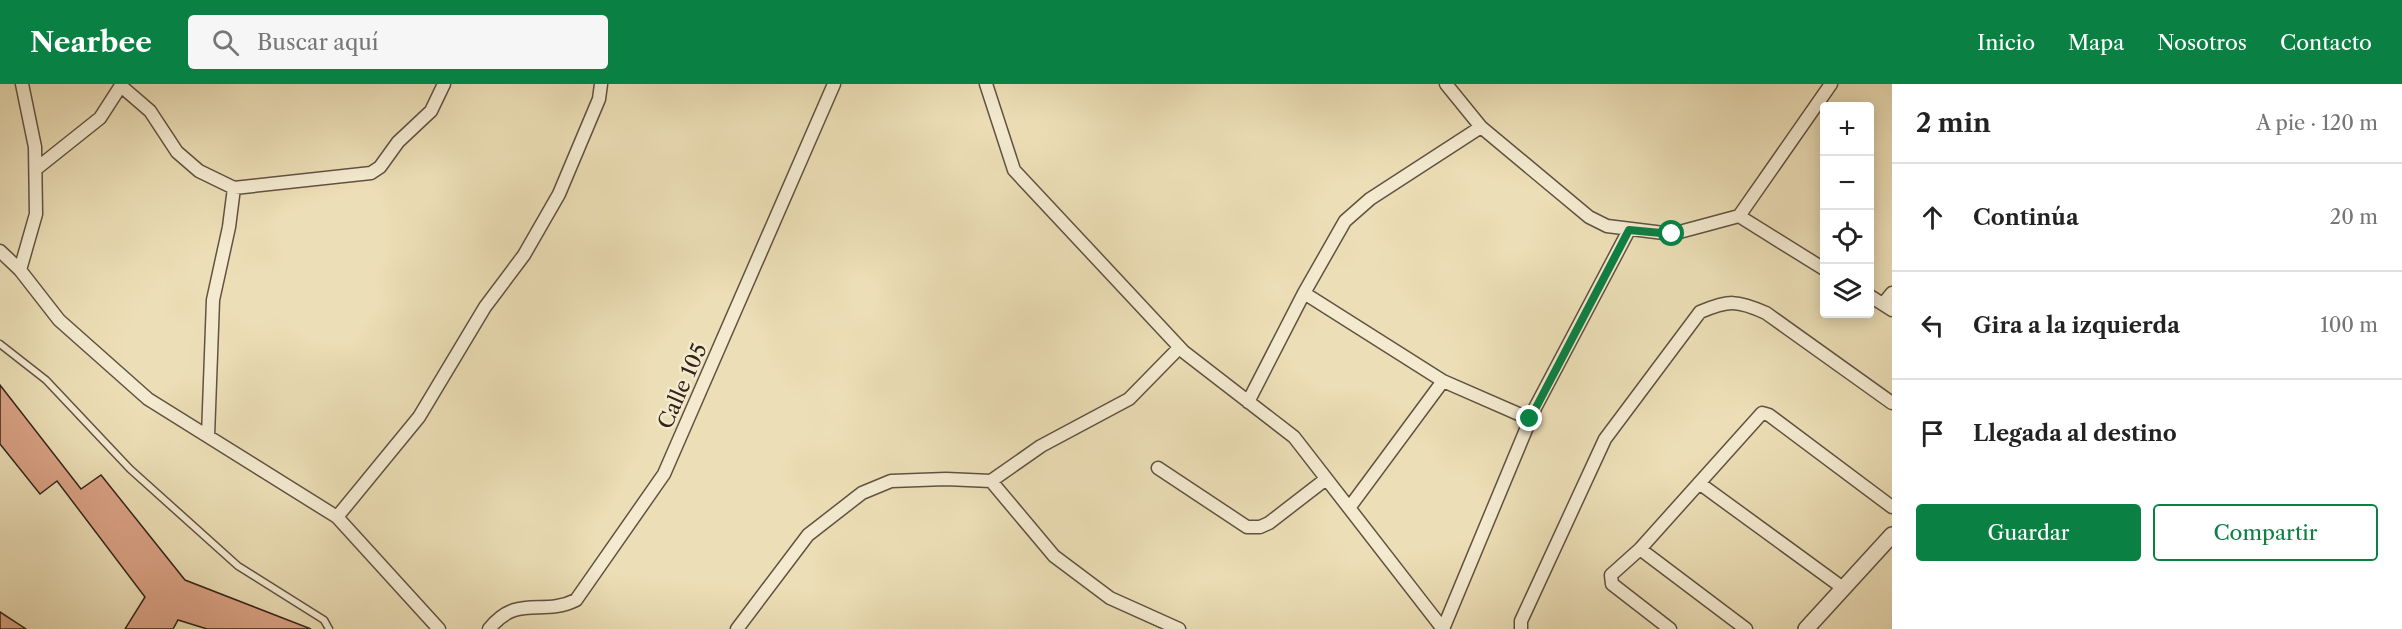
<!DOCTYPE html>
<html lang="es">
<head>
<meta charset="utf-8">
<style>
  :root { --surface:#fff; --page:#f6f6f6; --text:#222; --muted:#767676; --line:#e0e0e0; --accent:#0b8043 }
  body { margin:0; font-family:"Libre Caslon Text",serif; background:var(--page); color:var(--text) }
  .controls { position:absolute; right:18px; top:18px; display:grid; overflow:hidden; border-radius:6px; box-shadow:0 3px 15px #0003 }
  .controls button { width:54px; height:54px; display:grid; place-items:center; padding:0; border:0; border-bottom:2px solid var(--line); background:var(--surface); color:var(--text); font:30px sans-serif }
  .stop { position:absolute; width:18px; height:18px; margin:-14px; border:4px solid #0b8043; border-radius:50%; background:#fff }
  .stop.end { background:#0b8043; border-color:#fff; box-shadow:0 2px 6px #0008 }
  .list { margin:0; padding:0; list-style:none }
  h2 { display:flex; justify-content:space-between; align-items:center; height:78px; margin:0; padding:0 24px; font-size:26px }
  h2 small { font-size:20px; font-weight:400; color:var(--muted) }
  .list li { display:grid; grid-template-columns:39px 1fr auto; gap:18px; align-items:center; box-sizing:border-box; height:108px; padding:0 24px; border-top:2px solid var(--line) }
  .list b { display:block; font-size:22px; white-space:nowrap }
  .list em { font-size:20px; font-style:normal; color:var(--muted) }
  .actions { display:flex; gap:12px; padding:18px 24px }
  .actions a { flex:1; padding:14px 0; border:2px solid var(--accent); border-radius:6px; text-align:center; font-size:21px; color:var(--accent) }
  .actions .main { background:var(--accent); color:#fff }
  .icon { flex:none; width:33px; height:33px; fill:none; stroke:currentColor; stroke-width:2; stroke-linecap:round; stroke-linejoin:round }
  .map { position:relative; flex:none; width:1892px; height:545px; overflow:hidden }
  header { display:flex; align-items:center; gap:36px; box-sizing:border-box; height:84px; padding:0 30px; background:var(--accent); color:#fff }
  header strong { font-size:28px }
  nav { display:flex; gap:33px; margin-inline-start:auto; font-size:21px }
  .search { width:420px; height:54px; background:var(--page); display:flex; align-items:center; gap:15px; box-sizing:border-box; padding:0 21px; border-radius:6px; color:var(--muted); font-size:22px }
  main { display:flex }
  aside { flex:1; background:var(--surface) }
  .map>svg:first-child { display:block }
</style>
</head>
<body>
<header>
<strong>Nearbee</strong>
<div class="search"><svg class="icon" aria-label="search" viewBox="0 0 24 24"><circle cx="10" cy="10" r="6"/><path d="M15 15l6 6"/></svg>Buscar aquí</div>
<nav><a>Inicio</a><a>Mapa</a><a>Nosotros</a><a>Contacto</a></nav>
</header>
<main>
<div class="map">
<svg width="1892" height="545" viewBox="0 0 1892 545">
  <rect width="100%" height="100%" fill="#ecdeb6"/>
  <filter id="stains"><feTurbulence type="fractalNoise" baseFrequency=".00333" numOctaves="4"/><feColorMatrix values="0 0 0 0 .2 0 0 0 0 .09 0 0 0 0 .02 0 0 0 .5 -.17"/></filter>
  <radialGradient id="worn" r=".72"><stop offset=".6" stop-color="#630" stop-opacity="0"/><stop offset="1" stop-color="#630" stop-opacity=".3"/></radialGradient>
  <path fill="#daa285" stroke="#33241a" stroke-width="1.5" d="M0,301l81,104 20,-14 84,105 126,49h-104l-29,-9 -5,9h-48l20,-32 -88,-116 -17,13 -40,-50z
    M0,528l26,17h-26z"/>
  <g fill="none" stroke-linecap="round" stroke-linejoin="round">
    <g stroke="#615241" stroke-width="9">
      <path id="service" d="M0,260l46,36 84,89 108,97 86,54 5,9"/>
    </g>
    <g stroke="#615241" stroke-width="15">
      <path id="minor" d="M986,0l28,86 170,182 110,85 149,192
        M1446,0l35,43 108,90 18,9 65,8 67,-18 92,-132
        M121,2l29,25 27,41 22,19 35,17 137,-15 9,-6 18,-25 33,-31 13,-27
        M36,85l64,-51 22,-34
        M1739,132l85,53
        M0,167l20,19 39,50 89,79 189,118 102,112
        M20,186l16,-56 -1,-67 -13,-63
        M1304,209l139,88 87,38
        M1870,212l22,14
        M1883,220l9,-11
        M1248,318l56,-109 41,-72 25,-22 111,-72
        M208,352l5,-136 16,-73 5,-39
        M1158,384l89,59h13l9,-4 57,-44
        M991,397l63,75 56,42 69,31
        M1699,399l144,105
        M1349,424l94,-127
        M337,433l82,-100 66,-110 39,-52 35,-61 40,-95 2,-15
        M1640,465l106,80
        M489,545c29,-36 53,-12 87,-29l88,-126 170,-390
        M737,545l71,-94 54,-42 29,-12 55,-2 45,2 50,-35 88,-47 50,-51
        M1443,545l92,-221 94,-178
        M1521,545v-8l84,-182 95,-127c29,-12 37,-12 66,1l126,90
        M1670,545l-58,-45 -1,-9 29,-26 122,-136 7,2 123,92"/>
    </g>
    <g stroke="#615241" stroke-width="18">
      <path id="tertiary" d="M1806,545l86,-94"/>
    </g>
    <use href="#service" stroke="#f3ead0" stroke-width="6"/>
    <use href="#minor" stroke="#f3ead0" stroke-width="12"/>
    <use href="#tertiary" stroke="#f3ead0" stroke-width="15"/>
  </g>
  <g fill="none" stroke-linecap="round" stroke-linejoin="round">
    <path stroke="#0b8043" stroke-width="8" d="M1530,335l99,-189 43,4"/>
  </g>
  <g text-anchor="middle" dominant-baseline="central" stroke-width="5" stroke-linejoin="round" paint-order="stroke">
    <g font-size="21" fill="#33241a" stroke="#f3ead0">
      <text transform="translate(682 302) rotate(-66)">Calle 105</text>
    </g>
  </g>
  <rect width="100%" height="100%" filter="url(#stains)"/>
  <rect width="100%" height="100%" fill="url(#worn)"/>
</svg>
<div class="controls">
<button>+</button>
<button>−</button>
<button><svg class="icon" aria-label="locate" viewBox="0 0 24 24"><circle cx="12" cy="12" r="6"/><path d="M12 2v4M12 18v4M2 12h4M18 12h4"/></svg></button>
<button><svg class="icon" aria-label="layers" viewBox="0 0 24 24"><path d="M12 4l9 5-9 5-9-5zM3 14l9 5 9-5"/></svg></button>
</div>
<div class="stop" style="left:1672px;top:150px"></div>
<div class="stop end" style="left:1530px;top:335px"></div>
</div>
<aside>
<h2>2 min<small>A pie · 120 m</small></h2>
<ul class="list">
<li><svg class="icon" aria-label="ahead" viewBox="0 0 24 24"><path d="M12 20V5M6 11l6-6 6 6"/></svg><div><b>Continúa</b></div><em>20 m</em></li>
<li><svg class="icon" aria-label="left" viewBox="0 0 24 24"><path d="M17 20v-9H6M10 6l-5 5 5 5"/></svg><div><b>Gira a la izquierda</b></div><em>100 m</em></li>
<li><svg class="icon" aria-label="arrive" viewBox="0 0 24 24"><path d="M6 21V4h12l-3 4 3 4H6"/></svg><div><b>Llegada al destino</b></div></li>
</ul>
<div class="actions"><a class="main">Guardar</a><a>Compartir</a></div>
</aside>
</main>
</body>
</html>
